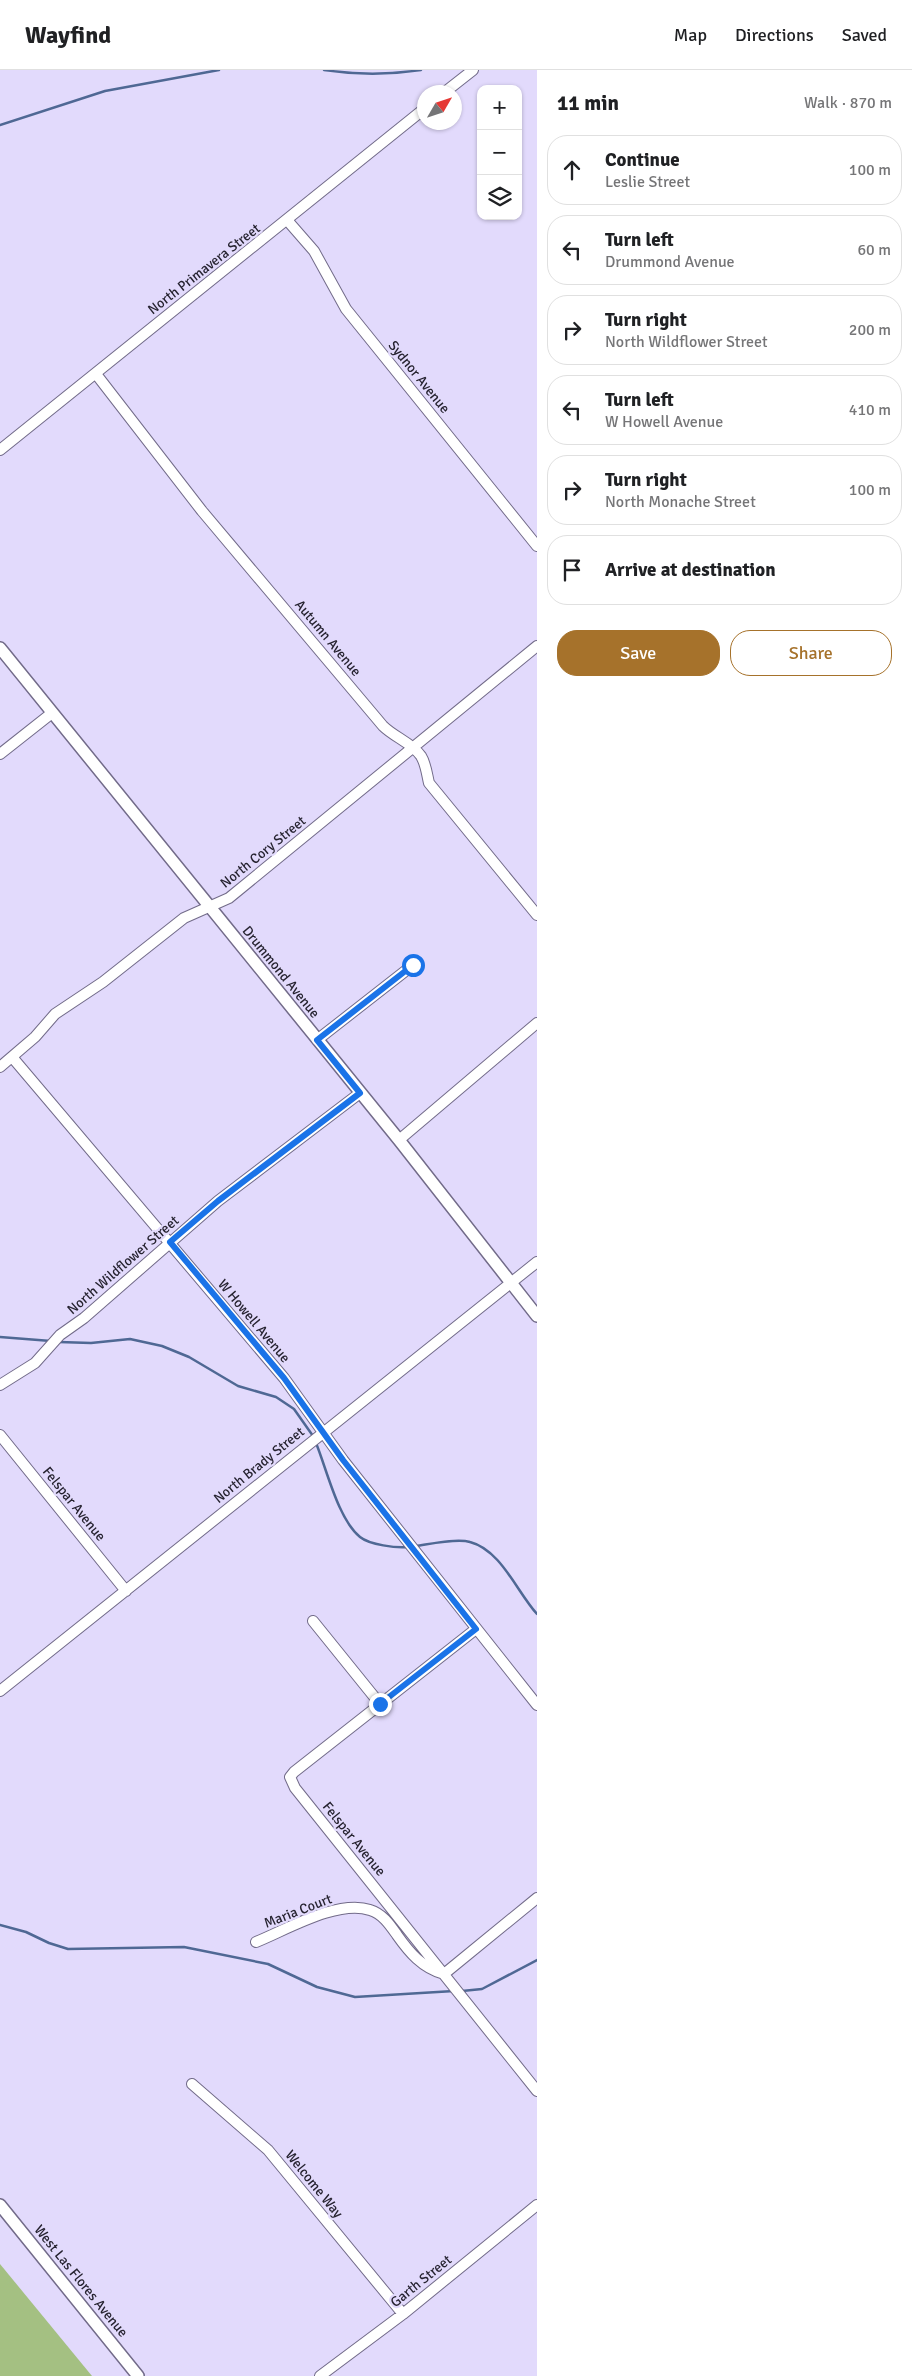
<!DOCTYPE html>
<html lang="en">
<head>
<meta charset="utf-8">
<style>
  :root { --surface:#fff; --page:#f2f2f2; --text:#202124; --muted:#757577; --line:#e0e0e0; --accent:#a6722b }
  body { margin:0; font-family:Signika,sans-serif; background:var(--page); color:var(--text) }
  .controls { position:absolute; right:15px; top:15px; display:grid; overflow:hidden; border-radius:10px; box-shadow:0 1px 4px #0004 }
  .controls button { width:45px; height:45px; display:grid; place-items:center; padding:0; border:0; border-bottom:1px solid var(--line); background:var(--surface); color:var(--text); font:25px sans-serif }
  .compass { position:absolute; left:417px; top:15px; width:45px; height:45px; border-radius:50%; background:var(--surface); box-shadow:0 1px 4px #0004; rotate:51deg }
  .stop { position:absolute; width:15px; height:15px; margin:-11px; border:4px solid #1a73e8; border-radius:50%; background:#fff }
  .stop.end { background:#1a73e8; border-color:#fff; box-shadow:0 1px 5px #0008 }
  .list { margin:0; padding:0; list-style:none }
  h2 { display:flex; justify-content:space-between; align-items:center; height:65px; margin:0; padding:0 20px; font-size:21px }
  h2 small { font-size:16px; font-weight:400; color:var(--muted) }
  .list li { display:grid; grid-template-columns:32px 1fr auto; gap:15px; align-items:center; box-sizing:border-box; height:70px; margin:0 10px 10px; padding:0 10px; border:1px solid var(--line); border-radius:20px }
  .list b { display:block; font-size:19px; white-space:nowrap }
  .list p { margin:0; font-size:16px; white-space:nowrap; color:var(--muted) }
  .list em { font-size:16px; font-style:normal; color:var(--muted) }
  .actions { display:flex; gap:10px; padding:15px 20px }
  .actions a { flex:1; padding:11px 0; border:1px solid var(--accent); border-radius:20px; text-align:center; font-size:18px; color:var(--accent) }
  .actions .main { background:var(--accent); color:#fff }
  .icon { flex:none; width:28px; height:28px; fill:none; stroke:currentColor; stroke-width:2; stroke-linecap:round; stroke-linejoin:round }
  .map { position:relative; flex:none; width:537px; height:2306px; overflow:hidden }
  header { display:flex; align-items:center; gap:30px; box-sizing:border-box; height:70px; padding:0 25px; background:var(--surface); border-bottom:1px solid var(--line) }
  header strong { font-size:24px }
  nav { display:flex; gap:28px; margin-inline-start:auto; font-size:18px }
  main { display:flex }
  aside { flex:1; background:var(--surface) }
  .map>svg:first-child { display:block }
</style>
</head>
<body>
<header>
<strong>Wayfind</strong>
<nav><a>Map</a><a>Directions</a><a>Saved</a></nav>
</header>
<main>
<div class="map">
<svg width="537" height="2306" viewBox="0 0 537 2306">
  <rect width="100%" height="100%" fill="#e2dafc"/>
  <path fill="#a4c082" d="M0,2194l92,112h-92z"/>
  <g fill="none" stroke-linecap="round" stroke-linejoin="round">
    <path stroke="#4f6894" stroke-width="2.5" d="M324,0c33,5 64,5 97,0
      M0,55l105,-34 114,-21
      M0,1267l51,4
      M59,1272l32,1 39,-4 32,7 27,11 49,29 38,11 18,12 19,27
      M316,1373c11,27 22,76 44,94 10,8 36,11 48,10
      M416,1476c14,-2 41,-8 54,-4 31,8 47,50 67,72
      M0,1855l26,7 23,11 19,6 116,-2 84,17 49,23 38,10 99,-6
      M462,1921l20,-2 55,-29"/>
    <g stroke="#726b89" stroke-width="12">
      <path id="minor" d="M445,22l28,-22
        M287,150l27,31 32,58 191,237
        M96,304l106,137 181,215c11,11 29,17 38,30 5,8 6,19 8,27l108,132
        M0,380l424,-341
        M0,684l52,-41
        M317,970l96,-75
        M12,987l272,321 59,82 194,245
        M0,997l35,-30 20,-23 48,-32 81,-64 45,-20 308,-252
        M399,1070l138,-117
        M0,1315l35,-22 25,-28 24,-17 134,-117 142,-108
        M0,1365l126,156
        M313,1551l67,83
        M476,1559l-182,143 -4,5 5,11 242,303
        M0,1621l537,-429
        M256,1872c30,-12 82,-43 114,-32 13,4 20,15 27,25 12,17 25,33 47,39l93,-76
        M192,2014l76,66 135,164
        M320,2306l83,-62 134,-109"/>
    </g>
    <g stroke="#726b89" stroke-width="14">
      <path id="tertiary" d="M0,578l399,492 138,176
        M0,2135l138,171"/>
    </g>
    <use href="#minor" stroke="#fff" stroke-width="10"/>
    <use href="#tertiary" stroke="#fff" stroke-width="11"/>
  </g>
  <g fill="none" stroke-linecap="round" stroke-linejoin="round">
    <path stroke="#1a73e8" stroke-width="6" d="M380,1634l96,-75 -133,-169 -59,-82 -114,-136 48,-41 142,-108 -43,-53 96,-75"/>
  </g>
  <g text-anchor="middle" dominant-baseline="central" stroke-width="4.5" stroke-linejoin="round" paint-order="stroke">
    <g font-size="14" fill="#262330" stroke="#e2dafc">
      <text transform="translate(204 199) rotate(-38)">North Primavera Street</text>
      <text transform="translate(419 307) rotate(51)">Sydnor Avenue</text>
      <text transform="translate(328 568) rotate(50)">Autumn Avenue</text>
      <text transform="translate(263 782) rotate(-39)">North Cory Street</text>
      <text transform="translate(281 902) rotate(51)">Drummond Avenue</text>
      <text transform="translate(123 1195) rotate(-41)">North Wildflower Street</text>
      <text transform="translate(254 1251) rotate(50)">W Howell Avenue</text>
      <text transform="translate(259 1395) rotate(-39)">North Brady Street</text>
      <text transform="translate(74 1434) rotate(51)">Felspar Avenue</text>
      <text transform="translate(354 1769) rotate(51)">Felspar Avenue</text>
      <text transform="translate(298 1841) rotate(-21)">Maria Court</text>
      <text transform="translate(314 2114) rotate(51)">Welcome Way</text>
      <text transform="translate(81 2211) rotate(51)">West Las Flores Avenue</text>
      <text transform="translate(421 2211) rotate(-39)">Garth Street</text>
    </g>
  </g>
</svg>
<div class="controls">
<button>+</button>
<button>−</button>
<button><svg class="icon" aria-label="layers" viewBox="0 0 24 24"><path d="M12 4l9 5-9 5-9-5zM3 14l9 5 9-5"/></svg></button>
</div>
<svg class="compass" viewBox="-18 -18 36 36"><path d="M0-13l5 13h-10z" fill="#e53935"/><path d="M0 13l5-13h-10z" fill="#757577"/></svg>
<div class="stop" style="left:413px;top:895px"></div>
<div class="stop end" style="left:380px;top:1634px"></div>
</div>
<aside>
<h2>11 min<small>Walk · 870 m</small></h2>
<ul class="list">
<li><svg class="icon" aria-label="ahead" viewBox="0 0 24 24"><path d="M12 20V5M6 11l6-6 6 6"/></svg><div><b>Continue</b><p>Leslie Street</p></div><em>100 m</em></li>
<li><svg class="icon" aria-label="left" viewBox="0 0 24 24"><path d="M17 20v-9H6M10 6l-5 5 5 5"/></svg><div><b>Turn left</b><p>Drummond Avenue</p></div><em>60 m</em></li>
<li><svg class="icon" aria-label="right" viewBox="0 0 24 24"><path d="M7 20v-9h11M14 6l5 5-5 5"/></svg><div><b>Turn right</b><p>North Wildflower Street</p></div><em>200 m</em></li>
<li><svg class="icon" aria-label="left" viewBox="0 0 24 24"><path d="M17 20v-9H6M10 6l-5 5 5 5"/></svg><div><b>Turn left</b><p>W Howell Avenue</p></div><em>410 m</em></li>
<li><svg class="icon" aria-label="right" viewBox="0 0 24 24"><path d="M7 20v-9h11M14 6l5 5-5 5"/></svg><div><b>Turn right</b><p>North Monache Street</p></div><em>100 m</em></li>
<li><svg class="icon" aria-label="arrive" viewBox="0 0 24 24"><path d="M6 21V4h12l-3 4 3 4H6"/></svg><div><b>Arrive at destination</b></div></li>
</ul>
<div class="actions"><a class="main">Save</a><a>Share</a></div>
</aside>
</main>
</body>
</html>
